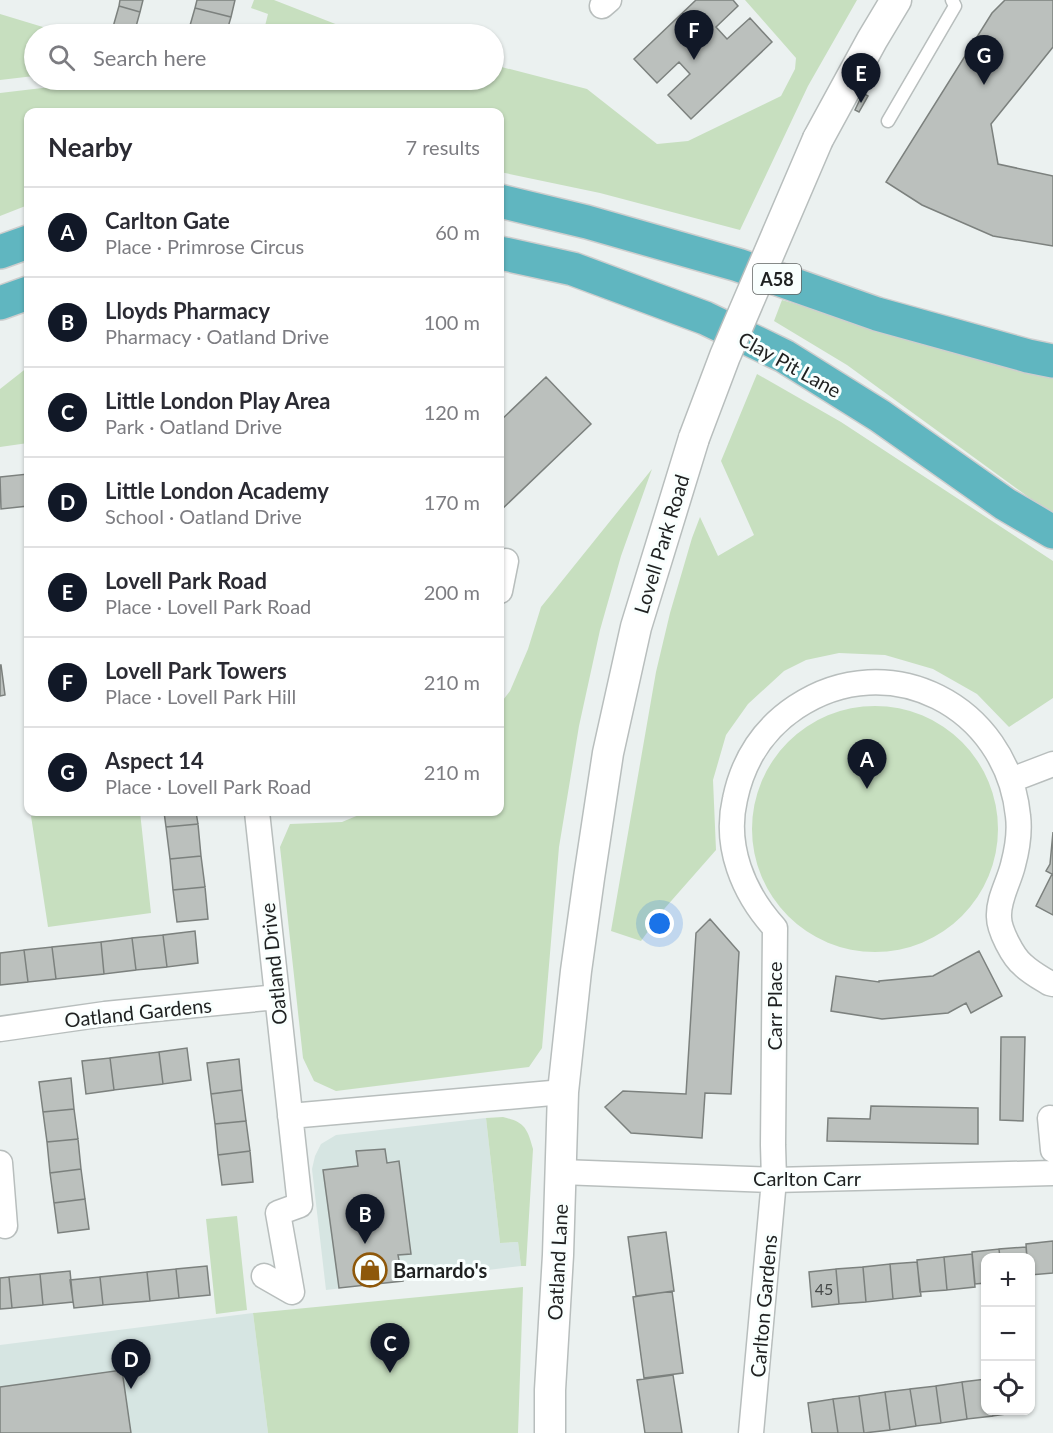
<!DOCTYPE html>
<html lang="en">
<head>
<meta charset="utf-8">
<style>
  :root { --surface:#fff; --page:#f7f7f7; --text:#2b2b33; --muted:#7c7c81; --line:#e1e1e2; --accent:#111827 }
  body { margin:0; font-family:Lato,sans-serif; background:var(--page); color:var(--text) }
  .controls { position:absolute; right:18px; bottom:18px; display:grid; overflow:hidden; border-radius:12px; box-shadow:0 2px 4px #0004 }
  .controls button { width:54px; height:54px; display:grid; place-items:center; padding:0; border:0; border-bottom:2px solid var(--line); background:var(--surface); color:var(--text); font:30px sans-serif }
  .you { position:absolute; left:660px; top:924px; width:21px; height:21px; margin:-15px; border:4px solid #fff; border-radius:50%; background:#1a73e8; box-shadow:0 0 0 9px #1a73e833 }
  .badge { display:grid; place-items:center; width:39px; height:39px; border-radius:50%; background:var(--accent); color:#fff; font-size:20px; font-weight:700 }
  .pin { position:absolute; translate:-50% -50px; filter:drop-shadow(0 2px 3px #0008) }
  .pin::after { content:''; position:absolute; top:32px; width:21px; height:18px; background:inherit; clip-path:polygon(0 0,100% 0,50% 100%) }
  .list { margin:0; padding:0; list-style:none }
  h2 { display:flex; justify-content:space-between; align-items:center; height:78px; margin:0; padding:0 24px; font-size:26px }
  h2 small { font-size:20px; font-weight:400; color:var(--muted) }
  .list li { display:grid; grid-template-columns:39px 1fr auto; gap:18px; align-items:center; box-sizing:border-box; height:90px; padding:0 24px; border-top:2px solid var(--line) }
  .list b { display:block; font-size:22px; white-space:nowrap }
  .list p { margin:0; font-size:20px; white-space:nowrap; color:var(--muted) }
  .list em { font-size:20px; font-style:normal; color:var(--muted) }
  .icon { flex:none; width:33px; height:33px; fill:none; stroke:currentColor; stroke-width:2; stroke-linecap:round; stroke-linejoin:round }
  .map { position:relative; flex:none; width:1053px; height:1433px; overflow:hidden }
  .search { position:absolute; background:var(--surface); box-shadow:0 2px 4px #0004; left:24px; top:24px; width:480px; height:66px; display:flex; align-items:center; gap:15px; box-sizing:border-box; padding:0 21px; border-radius:33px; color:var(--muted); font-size:22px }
  .panel { position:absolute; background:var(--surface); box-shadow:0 2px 4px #0004; left:24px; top:108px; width:480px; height:708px; border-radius:12px }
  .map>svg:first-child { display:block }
</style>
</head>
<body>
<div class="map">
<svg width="1053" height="1433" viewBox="0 0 1053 1433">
  <rect width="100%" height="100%" fill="#ebf1f0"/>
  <path fill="#d6e5e2" d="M486,1118l14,125 18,-1 3,24 -195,24 -14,-121 3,-13 6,-12 15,-9z
    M253,1313l15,120h-268v-88z"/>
  <path fill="#c7dfbf" d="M254,0h20l64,25 36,9h-111l5,-20 -17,-6z
    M745,0h112l-49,86 -68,144 -140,-37 -100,-21v-60h-472v93l-28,11v-123l110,-13h384v-15l93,24 70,55 31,-3 93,-45 14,-27 1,-11z
    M0,14l66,20h-32v42l-34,4z
    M782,300l271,77v138l-206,-150 -73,-44z
    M28,367v76l-28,4v-58z
    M757,374l84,48 212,139v137l-44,29 -32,-33 -44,-25 -48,-14 -46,-2 -33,7 -22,11 -36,33 -22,31 -13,45 3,70 -51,58 -24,33 -30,-10 45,-259 14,-59 22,-75 8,-21 18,39 36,-21 -33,-74z
    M652,469l-31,87 -21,74 -21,96 -20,121 -17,201 -13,19 -193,24 -22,-10 -11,-23 -23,-211 10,-23 52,-2 24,-10h134v-108l10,-13 18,-42 13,-42z
    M752 829a123 123 0 1 1 246 0a123 123 0 1 1-246 0Z
    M68,812h72l11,101 -103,14 -17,-111z
    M503,1117c21,5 24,10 30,32l-7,117h-5l-3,-24 -18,1 -14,-125z
    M237,1216l10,94 -31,4 -10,-95z
    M523,1287l-5,146h-250l-15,-120z"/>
  <path fill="#bbc0bd" stroke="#7c817e" stroke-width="1.5" d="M120,0h23l-3,12 -21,-6z
    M197,0h38l-4,17 -36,-9z
    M696,0h37l5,6 -22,21 11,12 23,-21 22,24 -81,77 -23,-24 22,-21 -11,-12 -22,21 -23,-24z
    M1005,0h48v47l-62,77 7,40 55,12v70l-60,-10 -71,-31 -36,-23 106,-169z
    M119,6l21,6 -6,22h-23z
    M195,8l36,9 -5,17h-18l-19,-5z
    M189,29l19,5h-21z
    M863,93l5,3 -9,16 -4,-2z
    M546,377l45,47 -91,87v-90z
    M28,474v32l-27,3 -1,-32z
    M0,665h1l4,30 -5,1z
    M164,812h32l2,12 -32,3z
    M198,824l3,32 -31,3 -4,-32z
    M1053,832v83l-17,-9 16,-32 -6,-3 4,-7z
    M201,856l4,31 -32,3 -3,-31z
    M205,887l3,32 -31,3 -4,-32z
    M710,919l29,33 -8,142 -26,-1 -3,45 -71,-5 -26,-26 18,-16 63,3 10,-161z
    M195,931l3,32 -31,4 -4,-32z
    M163,935l4,32 -31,3 -4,-32z
    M132,938l4,32 -32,4 -3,-32z
    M101,942l3,32 -48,5 -4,-32z
    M52,947l4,32 -28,3 -4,-32z
    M24,950l4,32 -28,3v-32z
    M979,951l23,45 -31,17 -5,-10 -18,10 -66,6 -51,-8 5,-35 43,6v-1l54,-5z
    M1001,1037h24l-2,84 -23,-1z
    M187,1048l4,32 -28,4 -4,-32z
    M159,1052l4,32 -49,6 -4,-32z
    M110,1058l4,32 -28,4 -4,-33z
    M239,1059l3,31 -31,4 -4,-31z
    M71,1078l3,31 -31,3 -4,-30z
    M242,1090l4,31 -31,3 -4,-30z
    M871,1106l107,2v36l-151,-3 1,-23 42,1z
    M74,1109l4,30 -31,3 -4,-30z
    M246,1121l4,30 -32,4 -3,-31z
    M78,1139l3,30 -31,4 -3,-31z
    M385,1149l2,14 12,-2 12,93 -13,1 5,26 -64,7 -16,-118 35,-4 -2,-15z
    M250,1151l3,31 -31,3 -4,-30z
    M81,1169l4,30 -31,4 -4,-30z
    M85,1199l4,30 -31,4 -4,-30z
    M666,1232l8,59 -38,5 -8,-59z
    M1053,1241v32l-23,2v-17h-3l-1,-14z
    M1026,1247l1,11h-27l-1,-9z
    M999,1249l1,9h-14v25l-11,1 -3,-32z
    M972,1254l3,33 -28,3 -3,-33z
    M944,1257l3,33 -27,2 -3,-32z
    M917,1262l4,34 -28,3 -3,-35z
    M890,1264l3,35 -27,3 -3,-35z
    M207,1266l3,29 -31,3 -3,-29z
    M863,1267l3,35 -27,2 -3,-35z
    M176,1269l3,29 -29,3 -3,-29z
    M836,1269l3,35 -27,3 -3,-35z
    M70,1271l3,31 -30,3 -3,-31z
    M147,1272l3,29 -47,4 -3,-28z
    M40,1274l3,31 -31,3 -3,-31z
    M9,1277l3,31 -12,1v-31z
    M100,1277l3,28 -29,3 -4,-28z
    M672,1291l11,82 -39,5 -11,-81z
    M122,1370l9,63h-131v-46z
    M673,1375l9,58h-37l-8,-53z
    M986,1379v31h6l1,6 -26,3 -5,-37z
    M962,1382l5,37 -26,4 -5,-37z
    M936,1386l5,37 -25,3 -6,-37z
    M910,1389l6,37 -26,4 -5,-38z
    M885,1392l5,38 -26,3 -5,-37z
    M859,1396l5,37h-26l-5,-34z
    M833,1399l5,34h-26l-4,-30z
    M992,1410h27v2l-26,4z"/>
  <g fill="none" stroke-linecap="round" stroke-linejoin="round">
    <g stroke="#b8bebd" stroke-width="15">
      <path id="service" d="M888,121l67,-115 -3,-6"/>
    </g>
    <g stroke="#b8bebd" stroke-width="27">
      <path id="minor" d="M602,6l7,-6
        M500,591l6,-30
        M1011,780l42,-16
        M257,812l43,393 -22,8 14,79 -28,-16
        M0,1029l105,-15 172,-17
        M290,1116l273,-24
        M1050,1118l3,32
        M0,1163l5,63
        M561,1172l213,8 279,-7
        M751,1433l23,-253 -1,-35 2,-217c-32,-35 -51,-82 -40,-129 8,-38 28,-70 61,-92 93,-62 211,-1 222,109 2,16 -1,34 -5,49 -4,17 -15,34 -14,52 0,13 14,40 24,48 7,7 18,13 26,18l4,1"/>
    </g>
    <g stroke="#b8bebd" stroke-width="33">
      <path id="tertiary" d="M818,139l54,-99 24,-40
        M550,1433v-43l8,-135 5,-163 13,-121 13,-93 19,-125 28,-126 58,-189"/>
    </g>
    <g stroke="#cecece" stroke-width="36">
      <path id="trunk" d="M500,201l87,21 151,43 139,49 151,42 25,5
        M0,252l28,-10
        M500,253l73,16 132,49 79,38 96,60 125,88 48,28
        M0,303l28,-10"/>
    </g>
    <use href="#service" stroke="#fff" stroke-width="12"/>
    <use href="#minor" stroke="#fff" stroke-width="24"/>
    <use href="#tertiary" stroke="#fff" stroke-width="30"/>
    <use href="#trunk" stroke="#60b6c0" stroke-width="33"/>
    <g stroke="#b8bebd" stroke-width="33" stroke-linecap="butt">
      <path id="tertiary-bridge" d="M694,438l31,-82 93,-217"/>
    </g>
    <use href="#tertiary-bridge" stroke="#fff" stroke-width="30"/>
  </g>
  <defs>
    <g id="shop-ring" transform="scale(1.725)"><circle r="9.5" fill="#f9fffe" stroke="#8e580a" stroke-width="1.5"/><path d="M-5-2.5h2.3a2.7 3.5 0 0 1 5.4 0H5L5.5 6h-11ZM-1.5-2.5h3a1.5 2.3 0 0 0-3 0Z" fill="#8e580a"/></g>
  </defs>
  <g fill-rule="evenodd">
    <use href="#shop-ring" x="370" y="1270"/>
  </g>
  <g text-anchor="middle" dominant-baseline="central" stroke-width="6" stroke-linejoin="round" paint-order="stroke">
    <g font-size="16" fill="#464948">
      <text x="824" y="1288">45</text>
    </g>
    <rect fill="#f9fffe" stroke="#606463" stroke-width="1.5" x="753" y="264" width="48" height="30" rx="4.5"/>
    <g font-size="18" font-weight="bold" fill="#1f2121">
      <text x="777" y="279">A58</text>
    </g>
    <g font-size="20" fill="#1f2121" stroke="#f9fffe">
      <text transform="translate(790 364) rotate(29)">Clay Pit Lane</text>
      <text transform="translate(661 544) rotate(-73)">Lovell Park Road</text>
      <text transform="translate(273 964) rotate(-96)">Oatland Drive</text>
      <text transform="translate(774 1006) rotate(-90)">Carr Place</text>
      <text transform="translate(138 1012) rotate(-6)">Oatland Gardens</text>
      <text x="807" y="1178">Carlton Carr</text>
      <text transform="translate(557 1262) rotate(-87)">Oatland Lane</text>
      <text transform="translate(763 1306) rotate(-85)">Carlton Gardens</text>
    </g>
    <g font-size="20" font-weight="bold" fill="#1f2121" stroke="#f9fffe" text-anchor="start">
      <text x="393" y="1270">Barnardo's</text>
    </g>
  </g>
</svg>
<div class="controls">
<button>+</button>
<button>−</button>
<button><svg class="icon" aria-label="locate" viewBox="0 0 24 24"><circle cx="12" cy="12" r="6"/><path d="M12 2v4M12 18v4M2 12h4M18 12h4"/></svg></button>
</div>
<div class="you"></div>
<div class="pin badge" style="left:867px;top:789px">A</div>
<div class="pin badge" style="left:365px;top:1244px">B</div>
<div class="pin badge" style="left:390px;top:1373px">C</div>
<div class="pin badge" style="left:131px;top:1389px">D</div>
<div class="pin badge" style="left:861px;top:103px">E</div>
<div class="pin badge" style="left:694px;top:60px">F</div>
<div class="pin badge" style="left:984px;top:85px">G</div>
<div class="search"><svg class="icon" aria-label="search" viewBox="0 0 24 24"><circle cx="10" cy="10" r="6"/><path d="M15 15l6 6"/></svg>Search here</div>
<section class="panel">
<h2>Nearby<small>7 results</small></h2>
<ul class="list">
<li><span class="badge">A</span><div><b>Carlton Gate</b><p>Place · Primrose Circus</p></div><em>60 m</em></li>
<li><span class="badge">B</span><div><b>Lloyds Pharmacy</b><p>Pharmacy · Oatland Drive</p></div><em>100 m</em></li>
<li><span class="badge">C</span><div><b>Little London Play Area</b><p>Park · Oatland Drive</p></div><em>120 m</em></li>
<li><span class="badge">D</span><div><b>Little London Academy</b><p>School · Oatland Drive</p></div><em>170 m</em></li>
<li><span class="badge">E</span><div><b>Lovell Park Road</b><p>Place · Lovell Park Road</p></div><em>200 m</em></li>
<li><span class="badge">F</span><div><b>Lovell Park Towers</b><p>Place · Lovell Park Hill</p></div><em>210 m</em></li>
<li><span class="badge">G</span><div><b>Aspect 14</b><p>Place · Lovell Park Road</p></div><em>210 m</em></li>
</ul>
</section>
</div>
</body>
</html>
